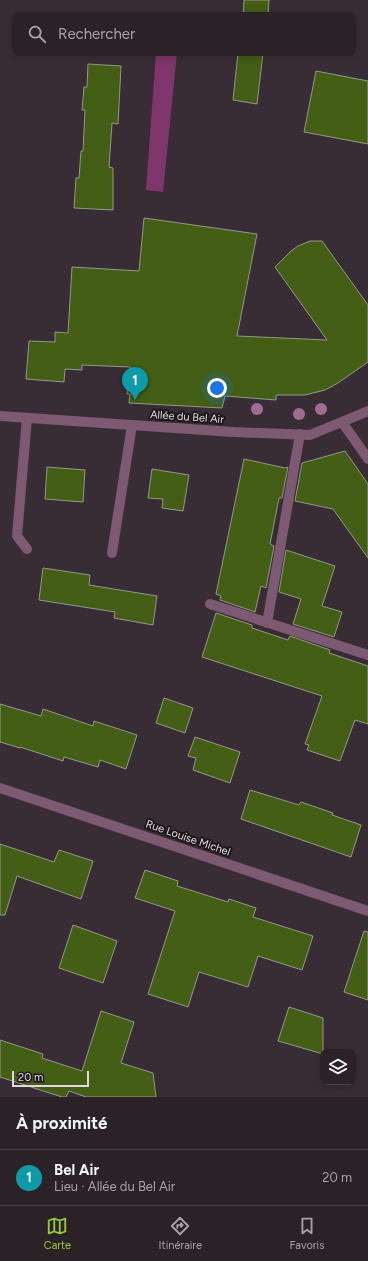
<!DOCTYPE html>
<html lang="fr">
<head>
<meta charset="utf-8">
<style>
  :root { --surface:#2b2228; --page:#372f34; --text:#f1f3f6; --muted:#a6a4a8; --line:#473f45; --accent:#97cc39 }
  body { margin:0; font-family:Figtree,sans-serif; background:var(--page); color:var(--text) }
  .controls { position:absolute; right:12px; bottom:12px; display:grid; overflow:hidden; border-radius:8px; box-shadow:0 2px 10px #0003 }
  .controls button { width:36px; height:36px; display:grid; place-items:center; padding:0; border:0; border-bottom:1px solid var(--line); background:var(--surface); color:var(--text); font:20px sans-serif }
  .scale { position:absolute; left:12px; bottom:10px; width:77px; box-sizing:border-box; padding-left:4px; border:2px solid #e0d8dd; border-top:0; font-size:11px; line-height:14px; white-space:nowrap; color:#e0d8dd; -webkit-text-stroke:3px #1d171b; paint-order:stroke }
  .you { position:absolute; left:217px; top:388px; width:14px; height:14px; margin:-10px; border:3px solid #fff; border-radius:50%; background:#1a73e8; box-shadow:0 0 0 6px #1a73e833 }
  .badge { display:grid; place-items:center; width:26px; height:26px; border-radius:50%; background:var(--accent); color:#fff; font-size:13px; font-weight:700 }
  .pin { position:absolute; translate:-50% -33px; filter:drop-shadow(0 1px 2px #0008) }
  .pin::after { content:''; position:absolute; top:21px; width:14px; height:12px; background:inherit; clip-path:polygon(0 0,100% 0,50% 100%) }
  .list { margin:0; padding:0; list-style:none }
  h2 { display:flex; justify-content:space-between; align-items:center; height:52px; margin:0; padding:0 16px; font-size:17px }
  h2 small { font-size:13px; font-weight:400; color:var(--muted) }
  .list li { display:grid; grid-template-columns:26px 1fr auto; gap:12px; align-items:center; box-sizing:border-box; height:56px; padding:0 16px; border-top:1px solid var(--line) }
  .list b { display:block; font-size:15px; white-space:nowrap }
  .list p { margin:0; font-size:13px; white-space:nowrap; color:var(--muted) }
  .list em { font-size:13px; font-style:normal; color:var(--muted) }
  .icon { flex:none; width:22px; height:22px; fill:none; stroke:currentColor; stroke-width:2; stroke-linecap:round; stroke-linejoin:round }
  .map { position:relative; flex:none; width:368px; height:1097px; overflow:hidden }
  .search { position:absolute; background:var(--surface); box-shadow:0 2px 10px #0003; left:12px; right:12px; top:12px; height:44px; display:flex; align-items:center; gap:10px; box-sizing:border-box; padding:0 14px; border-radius:8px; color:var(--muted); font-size:15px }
  .sheet { height:108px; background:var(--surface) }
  nav { display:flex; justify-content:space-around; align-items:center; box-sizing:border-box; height:56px; border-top:1px solid var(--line); background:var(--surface); font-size:11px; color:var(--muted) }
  nav a { display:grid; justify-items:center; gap:2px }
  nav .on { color:var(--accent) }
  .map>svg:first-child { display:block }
</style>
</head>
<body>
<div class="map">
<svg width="368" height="1097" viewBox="0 0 368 1097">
  <rect width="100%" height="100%" fill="#392d35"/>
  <path fill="#7f366c" d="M156,53h21l-14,139 -17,-2z"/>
  <path fill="#445e16" stroke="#92998b" d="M244,0h25l-1,15h-25z
    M238,53h25l-6,51 -24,-4z
    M88,64l33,2 -3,58 -6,-1 -3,44 4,1v42l-39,-2 2,-30h3l2,-27h2l2,-41h-3l2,-23h3z
    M316,71l52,10v63l-64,-12z
    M144,218l113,16 -20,102 90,4 -52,-73 16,-16 7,-5 12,-5h12l46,64v57l-30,21 -13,7 -20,5h-29v5l-51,-4 -3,12 -93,-5 1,-9h-3l3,-27 -48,-2v5l-17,-1 -1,13 -38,-3 3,-38 26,1v-10l13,1 4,-66 67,4z
    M345,451l23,33v74l-35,-49 -38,-8 7,-38z
    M244,459l41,9 3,-1 -6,31h-3l-9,46 4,2 -8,42 -5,-2 -6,26 -35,-12 1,-4 -5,-2z
    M47,467l38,3 -2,32 -38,-3z
    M152,469l37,6 -6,36 -21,-3 1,-9 -15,-1z
    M286,550l49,16 -13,40 20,6 -8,25 -41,-13 8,-25 -22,-7z
    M43,568l47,7 -1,10 68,11 -4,29 -39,-7 1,-6 -76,-12z
    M216,613l36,12v3l36,12 2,-4 40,14 -1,3 39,13v58l-13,-4 -15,41 -33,-11 2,-5 -4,-1 17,-48 -120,-39z
    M164,698l29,10 -8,25 -29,-10z
    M0,704l41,12 2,-7 50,17 1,-5 43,14 -11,34 -26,-9 -2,7 -34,-10 -1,4 -43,-14v1l-20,-6z
    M195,737l45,15 -10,31 -37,-13 3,-12 -8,-2z
    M250,790l49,15 2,-3 32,11 -1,2 29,10 -10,32 -110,-38z
    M0,844l54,18 5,-12 34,11 -12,38 -64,-23 -12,39h-5z
    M145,870l33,11 -1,5 51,16 1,-3 27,9 -3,9 60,19 -11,34 -44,-14 -10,31 -49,-15 -11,35 -40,-13 27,-83 -40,-13z
    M73,925l44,16 -14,42 -44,-15z
    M364,931l4,1v68l-24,-8z
    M289,1007l34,11v36l-45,-13z
    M101,1011l33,11 -13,41 32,10 3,24h-70l-17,-6 -3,6h-4l-62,-20v-37l43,14 -1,4 40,13z"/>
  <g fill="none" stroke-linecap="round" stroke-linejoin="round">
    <path stroke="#7d5a72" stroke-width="10" d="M27,418l-10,118 10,13
      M112,553l20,-128
      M210,604l158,51
      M267,623l33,-189"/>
    <path stroke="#7d5a72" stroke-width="10" d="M0,416l233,16 77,3 58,-24
      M342,422l26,37
      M0,788l368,123"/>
  </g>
  <g fill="#a06b90">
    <circle cx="257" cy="409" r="6"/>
    <circle cx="321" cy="409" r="6"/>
    <circle cx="299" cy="414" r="6"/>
  </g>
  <g text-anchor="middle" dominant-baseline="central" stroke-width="4" stroke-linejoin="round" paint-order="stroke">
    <g font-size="11" fill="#e0d8dd" stroke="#1d171b">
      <text transform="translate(187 417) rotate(4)">Allée du Bel Air</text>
      <text transform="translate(188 838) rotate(19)">Rue Louise Michel</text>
    </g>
  </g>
</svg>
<div class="controls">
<button><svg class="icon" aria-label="layers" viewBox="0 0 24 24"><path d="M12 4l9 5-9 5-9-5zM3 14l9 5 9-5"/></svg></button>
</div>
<div class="scale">20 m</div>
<div class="you"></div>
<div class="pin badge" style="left:135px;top:400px;background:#0f9aa8">1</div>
<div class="search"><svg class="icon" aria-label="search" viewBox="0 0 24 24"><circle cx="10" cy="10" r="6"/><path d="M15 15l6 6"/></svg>Rechercher</div>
</div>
<section class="sheet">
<h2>À proximité<small></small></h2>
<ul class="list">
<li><span class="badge" style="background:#0f9aa8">1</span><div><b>Bel Air</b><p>Lieu · Allée du Bel Air</p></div><em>20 m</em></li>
</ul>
</section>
<nav>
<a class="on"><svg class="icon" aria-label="map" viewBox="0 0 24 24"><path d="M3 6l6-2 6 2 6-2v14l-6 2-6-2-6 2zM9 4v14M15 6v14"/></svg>Carte</a>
<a><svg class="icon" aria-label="directions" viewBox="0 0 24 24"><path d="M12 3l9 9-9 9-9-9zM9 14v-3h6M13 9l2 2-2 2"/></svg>Itinéraire</a>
<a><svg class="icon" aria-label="saved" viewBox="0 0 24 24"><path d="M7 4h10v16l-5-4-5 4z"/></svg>Favoris</a>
</nav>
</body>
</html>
